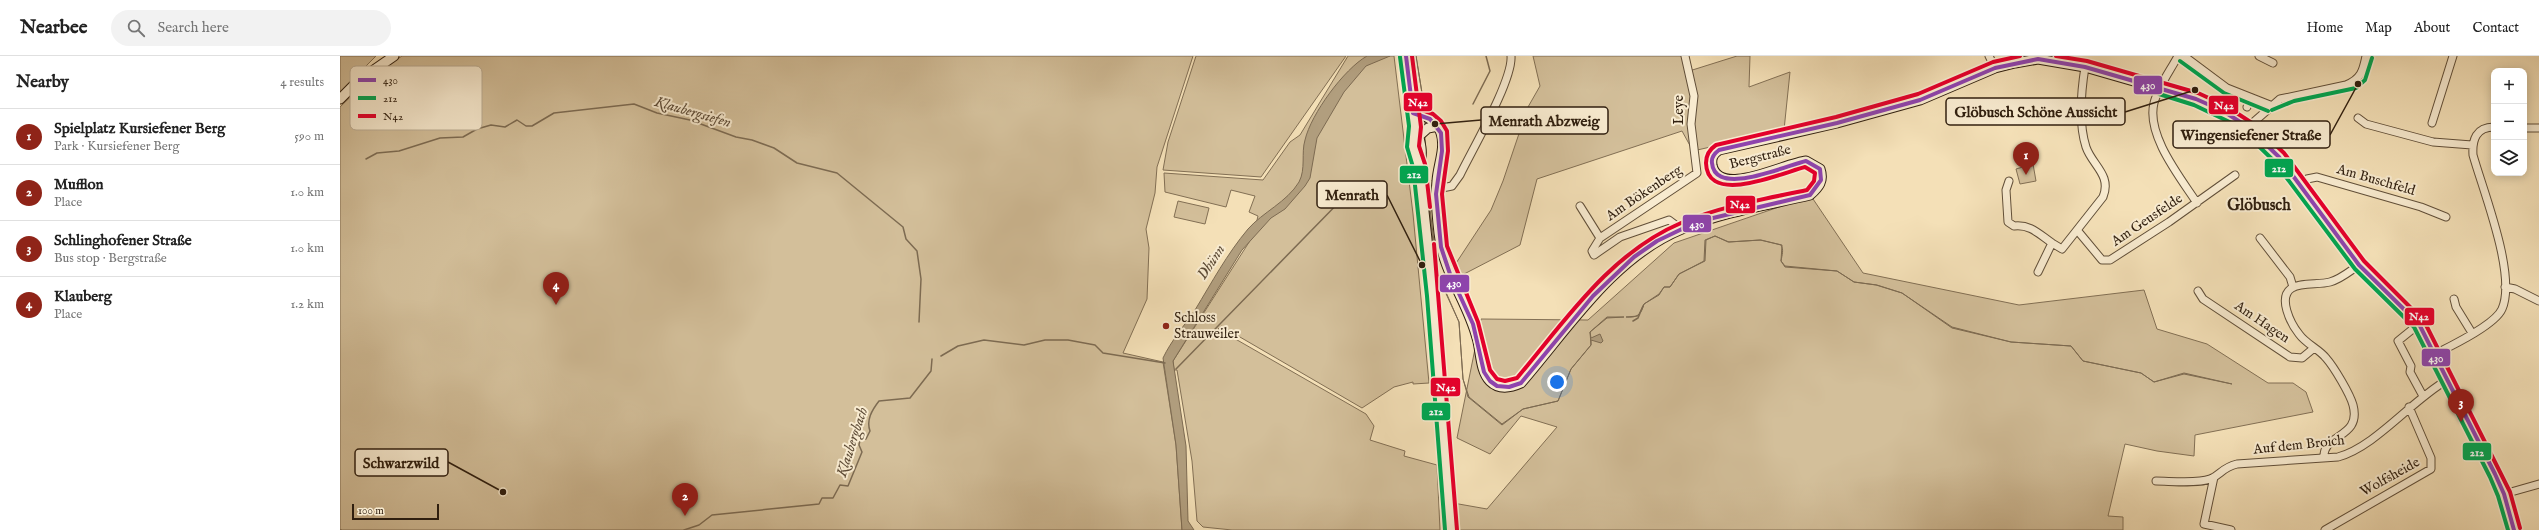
<!DOCTYPE html>
<html lang="en">
<head>
<meta charset="utf-8">
<style>
  :root { --surface:#fff; --page:#f2f2f2; --text:#222; --muted:#767676; --line:#e0e0e0; --accent:#8f2418 }
  body { margin:0; font-family:"IM FELL English",serif; background:var(--page); color:var(--text) }
  .controls { position:absolute; right:12px; top:12px; display:grid; overflow:hidden; border-radius:8px; box-shadow:0 2px 10px #0003 }
  .controls button { width:36px; height:36px; display:grid; place-items:center; padding:0; border:0; border-bottom:1px solid var(--line); background:var(--surface); color:var(--text); font:20px sans-serif }
  .scale { position:absolute; left:12px; bottom:10px; width:87px; box-sizing:border-box; padding-left:4px; border:2px solid #301f0f; border-top:0; font-size:11px; line-height:14px; white-space:nowrap; color:#301f0f; -webkit-text-stroke:3px #f8ebd0; paint-order:stroke }
  .you { position:absolute; left:1217px; top:326px; width:14px; height:14px; margin:-10px; border:3px solid #fff; border-radius:50%; background:#1a73e8; box-shadow:0 0 0 6px #1a73e833 }
  .badge { display:grid; place-items:center; width:26px; height:26px; border-radius:50%; background:var(--accent); color:#fff; font-size:13px; font-weight:700 }
  .pin { position:absolute; translate:-50% -33px; filter:drop-shadow(0 1px 2px #0008) }
  .pin::after { content:''; position:absolute; top:21px; width:14px; height:12px; background:inherit; clip-path:polygon(0 0,100% 0,50% 100%) }
  .list { margin:0; padding:0; list-style:none }
  h2 { display:flex; justify-content:space-between; align-items:center; height:52px; margin:0; padding:0 16px; font-size:17px }
  h2 small { font-size:13px; font-weight:400; color:var(--muted) }
  .list li { display:grid; grid-template-columns:26px 1fr auto; gap:12px; align-items:center; box-sizing:border-box; height:56px; padding:0 16px; border-top:1px solid var(--line) }
  .list b { display:block; font-size:15px; white-space:nowrap }
  .list p { margin:0; font-size:13px; white-space:nowrap; color:var(--muted) }
  .list em { font-size:13px; font-style:normal; color:var(--muted) }
  .icon { flex:none; width:22px; height:22px; fill:none; stroke:currentColor; stroke-width:2; stroke-linecap:round; stroke-linejoin:round }
  .map { position:relative; flex:none; width:2199px; height:474px; overflow:hidden }
  header { display:flex; align-items:center; gap:24px; box-sizing:border-box; height:56px; padding:0 20px; background:var(--surface); border-bottom:1px solid var(--line) }
  header strong { font-size:19px }
  nav { display:flex; gap:22px; margin-inline-start:auto; font-size:14px }
  .search { width:280px; height:36px; background:var(--page); display:flex; align-items:center; gap:10px; box-sizing:border-box; padding:0 14px; border-radius:22px; color:var(--muted); font-size:15px }
  main { display:flex }
  aside { flex:1; background:var(--surface) }
  .map>svg:first-child { display:block }
</style>
</head>
<body>
<header>
<strong>Nearbee</strong>
<div class="search"><svg class="icon" aria-label="search" viewBox="0 0 24 24"><circle cx="10" cy="10" r="6"/><path d="M15 15l6 6"/></svg>Search here</div>
<nav><a>Home</a><a>Map</a><a>About</a><a>Contact</a></nav>
</header>
<main>
<aside>
<h2>Nearby<small>4 results</small></h2>
<ul class="list">
<li><span class="badge">1</span><div><b>Spielplatz Kursiefener Berg</b><p>Park · Kursiefener Berg</p></div><em>590 m</em></li>
<li><span class="badge">2</span><div><b>Mufflon</b><p>Place</p></div><em>1.0 km</em></li>
<li><span class="badge">3</span><div><b>Schlinghofener Straße</b><p>Bus stop · Bergstraße</p></div><em>1.0 km</em></li>
<li><span class="badge">4</span><div><b>Klauberg</b><p>Place</p></div><em>1.2 km</em></li>
</ul>
</aside>
<div class="map">
<svg width="2199" height="474" viewBox="0 0 2199 474">
  <rect width="100%" height="100%" fill="#f4e0b7"/>
  <filter id="stains"><feTurbulence type="fractalNoise" baseFrequency=".005" numOctaves="4"/><feColorMatrix values="0 0 0 0 .2 0 0 0 0 .09 0 0 0 0 .02 0 0 0 .5 -.17"/></filter>
  <radialGradient id="worn" r=".72"><stop offset=".6" stop-color="#630" stop-opacity="0"/><stop offset="1" stop-color="#630" stop-opacity=".3"/></radialGradient>
  <path fill="#d3bf9a" stroke="#826f54" d="M0,0h36l-36,36z
    M62,0h791l-36,111 -2,26 -9,36 3,19 -2,51 -24,54 40,9 13,83 6,85h-842v-423l33,-32z
    M856,0h150l-85,121 -98,-7 5,-28z
    M1008,0h46l19,158 16,169 -16,1v-2l-19,5 -32,21 -141,-82 -3,3 148,85 8,12 -4,14 35,11 -1,5 33,9 3,65h-208l-29,-3 -6,-6 -5,-60 -15,-91h-3l-1,-9 80,-125 5,-20 -9,-4 6,-16 -24,-6 -5,17 -61,-15 -1,-19 99,7 27,-38 10,-7z
    M1193,0h149l4,16 51,-16h13l-1,31 41,-15 -6,58 -91,21 -11,-20 -145,48 -17,66 -79,41 50,-76 12,-29 25,-74 12,-21z
    M1693,108l3,17 -16,3 -4,-15z
    M1471,140l52,77 156,32 125,-15 13,39 50,15 61,39h25l13,9 7,20 -118,23 -1,21 -37,-5 -32,-7 -17,72 15,1v13h-668l-2,-27 34,6 70,-82 -36,-11 -31,38 -33,-16 24,-119 107,1 86,-77z
    M838,145l31,7 -4,16 -31,-7z"/>
  <path fill="#b19e7e" stroke="#7d6b52" d="M1027,0h23l-24,10 -22,26 -27,46 -7,40 -5,8 -20,23 -14,9 -29,32 -69,111 13,85 2,75 6,9h-12l-6,-85 -13,-87c8,-17 21,-32 32,-48 17,-28 32,-56 53,-81 15,-17 39,-27 51,-47 7,-13 2,-29 6,-42 6,-26 39,-71 62,-84z
    M1076,0l6,37 7,108 9,73 21,48 4,57 6,18 33,27 21,-15 35,-8 13,-32 20,-24 -1,-13 17,-15h17l-17,1 -17,14 1,6 9,-4 3,7 -2,2 -10,-3v5l-20,24 -13,32 -35,8 -21,16 -34,-28 -5,-18 -4,-57 -22,-48 -9,-75 -6,-106z
    M1375,180l13,6 33,-2 20,5c3,5 1,10 0,16l4,5 52,5 17,11 23,3 25,8 50,34 59,15 60,4 12,15 58,12 13,9 30,-9 48,11 -48,-10 -30,8 -13,-9 -58,-12 -12,-15 -60,-4 -59,-14 -50,-35 -26,-8 -22,-3 -17,-11 -52,-4 -4,-6 1,-16 -22,-5 -31,2 -14,-6 -9,4 -1,21 -26,13 -9,13h-6l-5,8 -15,9c-3,11 -7,14 -18,13l12,-1 6,-12 15,-10 5,-7h6l9,-13 25,-13 1,-21z"/>
  <g fill="none" stroke-linecap="round" stroke-linejoin="round">
    <path stroke="#7d6b52" stroke-width="1.5" d="M1133,48l17,-33 -4,-15
      M26,103l11,-6 22,-2 41,-13 23,-1 14,-8 14,-4 14,2 12,-7 9,6h6l22,-13 80,-9 23,9 33,7 46,17 16,3 22,8 23,15 40,10 66,54 3,12 11,12 4,28 -2,43
      M1293,265l5,-3 5,-12
      M601,300l17,-10 26,-6 40,5 21,-5h23l27,5 8,8 62,10
      M836,313l173,-177
      M0,474h1
      M344,474l15,-5 13,-10 107,-11 3,-6h11l7,-13 8,1 14,-34 -3,-7 1,-5 6,-1 4,-8c-4,-11 2,-21 9,-30l31,-3 21,-27 1,-12"/>
    <g stroke="#614f39" stroke-width="9">
      <path id="street" d="M1649,0l6,12
        M1838,0c-8,15 -20,31 -24,47 -8,32 26,74 43,100
        M1844,0l43,32 43,17
        M1919,0l14,7
        M1907,51l3,-10
        M2018,62l8,6 67,18 39,3
        M2092,67l21,-67
        M1908,71l32,-28 66,-14c15,-6 17,-14 20,-29
        M2184,72h15
        M1669,125l-3,9 2,32 6,4c16,-2 25,8 38,17
        M1959,129l8,-6 10,-2 104,30 25,10
        M1097,133l15,-3 8,-11c12,-25 53,-95 51,-119
        M1240,150l20,32
        M1341,173l-12,-9 -49,17 -26,18 -2,-4 8,-13 97,-65 -6,-49 3,-28 -9,-40
        M1737,174l25,30h8l59,-38 66,-47
        M1920,182l30,39 3,10
        M1698,216l14,-29 10,6 41,-52c9,-22 -11,-32 -17,-50 -8,-25 -5,-55 -1,-80
        M2165,231l10,2 24,12
        M1858,235l5,8 87,58 12,1 12,-10
        M2114,243l2,8 16,26
        M2079,268l-21,17 13,25 -1,6 13,24
        M2095,298c16,-8 60,-29 67,-45 15,-34 -19,-118 -29,-154 -1,-15 3,-28 21,-28
        M1984,402c-2,-25 38,-19 29,-53 -3,-11 -19,-38 -27,-47 -7,-9 -20,-14 -27,-24 -8,-10 -22,-37 -7,-46 9,-6 27,-3 38,-6 11,-3 20,-11 29,-17
        M1874,421l-10,47 27,6
        M1816,425c14,0 42,3 54,-2 11,-4 11,-11 27,-15l101,-7c37,-10 73,-56 109,-77
        M2164,438l35,-10
        M1985,474l106,-61v-11l-22,-51"/>
    </g>
    <g stroke="#301f0f" stroke-width="11">
      <path id="secondary" d="M1066,0c2,19 4,39 7,58 2,16 13,34 6,51l14,130 18,235
        M0,43l18,-18 36,-25
        M1073,57c10,0 25,9 28,20 5,15 -3,32 -4,48 -2,17 0,35 2,52 4,40 28,67 38,105 4,13 3,33 13,43 9,9 20,7 31,2 47,-54 92,-126 161,-154 40,-17 86,-24 128,-34 9,-8 14,-14 10,-26l-14,-8c-21,2 -88,38 -94,4 -1,-7 1,-11 7,-15l118,-27 83,-23 75,-32 20,-5 23,-4 47,8 111,32 27,12 25,16 31,30 80,108 50,47 10,12 76,150 9,20 10,36
        M1075,71c-5,10 -2,29 4,38
        M1079,80l9,-8 10,-2"/>
    </g>
    <use href="#street" stroke="#f8ebd0" stroke-width="7"/>
    <use href="#secondary" stroke="#f8ebd0" stroke-width="9"/>
    <g stroke="#f8ebd0" stroke-width="7">
      <path id="bus-1" d="M1066,0l7,57
        M1073,57l17,6 11,14 1,18 -6,43 5,53 9,27 23,50 11,48 6,9 7,5 12,1 12,-4 72,-87 41,-39 23,-16 25,-12 31,-11 97,-23 11,-15 -1,-11 -14,-8c-19,4 -91,37 -94,2 -1,-6 3,-10 7,-13l118,-27 83,-23 75,-32 43,-9 47,8 111,32 27,12 25,16 31,30 80,108 60,59 76,150 9,20 10,36"/>
    </g>
    <g stroke="#f8ebd0" stroke-width="7">
      <path id="bus-2" d="M1060,1l9,69 -2,21 6,20 14,129 18,234
        M1840,5l44,32 44,18
        M1819,38l35,11 44,21 36,35 81,108 59,58 76,150 8,19 10,34
        M1932,54l22,-9 62,-13 9,-8 7,-22"/>
    </g>
    <g stroke="#f8ebd0" stroke-width="7">
      <path id="bus-3" d="M1072,0l9,71 -2,19 6,18 5,43
        M1716,0l31,5 111,32 28,13 26,17 32,30 80,108 60,60 76,151 10,20 10,36
        M1074,51l19,7 8,7 6,10 1,20 -6,43 5,52 31,76 12,48 7,9 8,2 12,-3c48,-57 93,-125 164,-155 40,-17 84,-24 126,-33l7,-9 1,-8 -10,-6c-21,5 -98,40 -99,-4 0,-8 4,-14 10,-18l120,-28 82,-23 75,-32 27,-6
        M1094,188l23,286"/>
    </g>
    <use href="#bus-1" stroke="#8e44ad" stroke-width="4"/>
    <use href="#bus-2" stroke="#00a651" stroke-width="4"/>
    <use href="#bus-3" stroke="#e4002b" stroke-width="4"/>
  </g>
  <circle fill="#8f2418" stroke="#f8ebd0" stroke-width="1.5" cx="826" cy="270" r="4"/>
  <g text-anchor="middle" dominant-baseline="central" stroke-width="4" stroke-linejoin="round" paint-order="stroke">
    <g font-size="14" fill="#301f0f" stroke="#f8ebd0">
      <text transform="translate(1339 54) rotate(-90)">Leye</text>
      <text transform="translate(1420 101) rotate(-14)">Bergstraße</text>
      <text transform="translate(2036 124) rotate(16)">Am Buschfeld</text>
      <text transform="translate(1304 137) rotate(-34)">Am Bökenberg</text>
      <text transform="translate(1807 164) rotate(-34)">Am Geusfelde</text>
      <text transform="translate(1922 266) rotate(34)">Am Hagen</text>
      <text transform="translate(1959 389) rotate(-6)">Auf dem Broich</text>
      <text transform="translate(2050 421) rotate(-29)">Wolfsheide</text>
    </g>
    <g font-size="14" fill="#301f0f" stroke="#f8ebd0" text-anchor="start">
      <text x="834" y="262">Schloss<tspan x="834" dy="16">Strauweiler</tspan></text>
    </g>
    <g font-size="15" font-style="italic" fill="#5d4b36" stroke="#f8ebd0">
      <text transform="translate(353 56) rotate(16)">Klaubergsiefen</text>
      <text transform="translate(871 206) rotate(-57)">Dhünn</text>
      <text transform="translate(512 386) rotate(-72)">Klaubergbach</text>
    </g>
    <g font-size="16" font-weight="bold" fill="#301f0f" stroke="#f8ebd0">
      <text x="1919" y="150">Glöbusch</text>
    </g>
  </g>
  <rect x="10" y="10" width="132" height="64" rx="6" fill="#f8ebd0" stroke="#bcae96" stroke-width="1"/>
  <rect x="18" y="22" width="18" height="4" fill="#8e44ad"/>
  <rect x="18" y="40" width="18" height="4" fill="#00a651"/>
  <rect x="18" y="58" width="18" height="4" fill="#e4002b"/>
  <g font-size="11" fill="#301f0f">
    <text x="43" y="28">430</text>
    <text x="43" y="46">212</text>
    <text x="43" y="64">N42</text>
  </g>
  <path fill="none" stroke="#301f0f" stroke-width="1.5" d="M1855 34L1785 56M1095 68L1141 64M2018 28L1990 79M1082 209L1047 139M163 436L108 406"/>
  <g fill="#301f0f" stroke="#f8ebd0" stroke-width="1.5">
    <circle cx="1855" cy="34" r="4"/>
    <circle cx="1095" cy="68" r="4"/>
    <circle cx="2018" cy="28" r="4"/>
    <circle cx="1082" cy="209" r="4"/>
    <circle cx="163" cy="436" r="4"/>
  </g>
  <g fill="#f8ebd0" stroke="#301f0f" stroke-width="1.5">
    <rect x="1606" y="42" width="179" height="27" rx="4"/>
    <rect x="1141" y="51" width="127" height="27" rx="4"/>
    <rect x="1833" y="65" width="157" height="27" rx="4"/>
    <rect x="977" y="125" width="70" height="27" rx="4"/>
    <rect x="15" y="393" width="93" height="27" rx="4"/>
  </g>
  <g font-size="15" text-anchor="middle" font-weight="bold" fill="#301f0f">
    <text x="1696" y="61">Glöbusch Schöne Aussicht</text>
    <text x="1204" y="70">Menrath Abzweig</text>
    <text x="1911" y="84">Wingensiefener Straße</text>
    <text x="1012" y="144">Menrath</text>
    <text x="61" y="412">Schwarzwild</text>
  </g>
  <g stroke="#f8ebd0" stroke-width="1.5">
    <rect x="1793" y="19" width="30" height="20" rx="4" fill="#8e44ad"/>
    <rect x="1063" y="36" width="30" height="20" rx="4" fill="#e4002b"/>
    <rect x="1868" y="39" width="31" height="20" rx="4" fill="#e4002b"/>
    <rect x="1924" y="102" width="30" height="20" rx="4" fill="#00a651"/>
    <rect x="1059" y="109" width="30" height="19" rx="4" fill="#00a651"/>
    <rect x="1385" y="139" width="31" height="19" rx="4" fill="#e4002b"/>
    <rect x="1342" y="158" width="30" height="19" rx="4" fill="#8e44ad"/>
    <rect x="1099" y="218" width="31" height="19" rx="4" fill="#8e44ad"/>
    <rect x="2064" y="251" width="31" height="19" rx="4" fill="#e4002b"/>
    <rect x="2081" y="292" width="30" height="19" rx="4" fill="#8e44ad"/>
    <rect x="1090" y="321" width="31" height="20" rx="4" fill="#e4002b"/>
    <rect x="1081" y="346" width="30" height="19" rx="4" fill="#00a651"/>
    <rect x="2122" y="386" width="30" height="19" rx="4" fill="#00a651"/>
  </g>
  <g font-size="11" text-anchor="middle" font-weight="bold" fill="#fff">
    <text x="1808" y="33">430</text>
    <text x="1078" y="50">N42</text>
    <text x="1884" y="53">N42</text>
    <text x="1939" y="116">212</text>
    <text x="1074" y="122">212</text>
    <text x="1400" y="152">N42</text>
    <text x="1357" y="172">430</text>
    <text x="1114" y="231">430</text>
    <text x="2079" y="264">N42</text>
    <text x="2096" y="306">430</text>
    <text x="1106" y="335">N42</text>
    <text x="1096" y="359">212</text>
    <text x="2137" y="400">212</text>
  </g>
  <rect width="100%" height="100%" filter="url(#stains)"/>
  <rect width="100%" height="100%" fill="url(#worn)"/>
</svg>
<div class="controls">
<button>+</button>
<button>−</button>
<button><svg class="icon" aria-label="layers" viewBox="0 0 24 24"><path d="M12 4l9 5-9 5-9-5zM3 14l9 5 9-5"/></svg></button>
</div>
<div class="scale">100 m</div>
<div class="you"></div>
<div class="pin badge" style="left:1686px;top:119px">1</div>
<div class="pin badge" style="left:345px;top:460px">2</div>
<div class="pin badge" style="left:2121px;top:366px">3</div>
<div class="pin badge" style="left:216px;top:249px">4</div>
</div>
</main>
</body>
</html>
